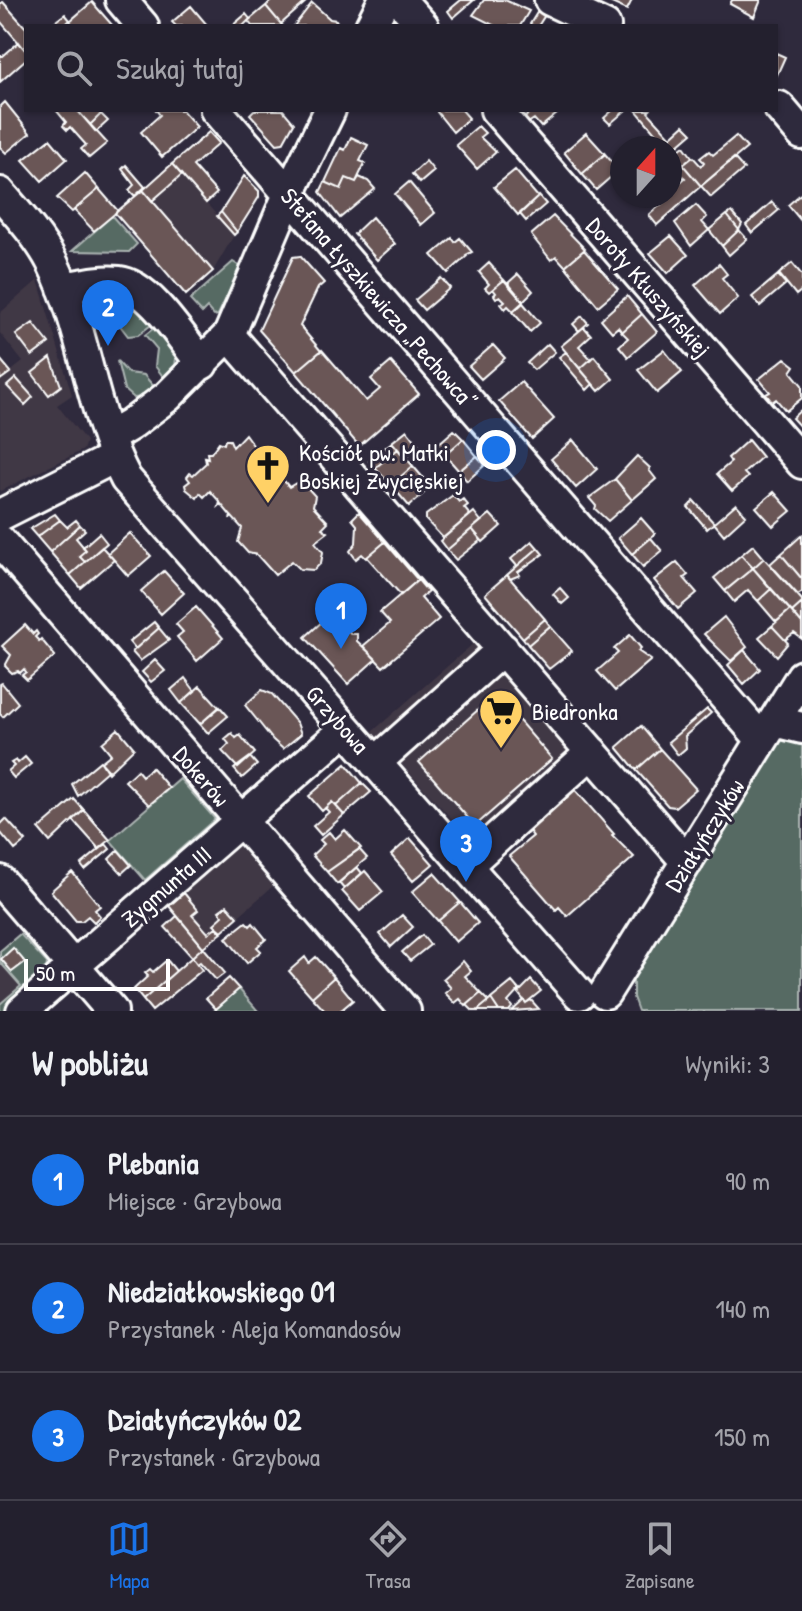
<!DOCTYPE html>
<html lang="pl">
<head>
<meta charset="utf-8">
<style>
  :root { --surface:#23202e; --page:#2f2d3a; --text:#f1f3f6; --muted:#a3a3aa; --line:#403e4a; --accent:#1a73e8 }
  body { margin:0; font-family:"Patrick Hand",sans-serif; background:var(--page); color:var(--text) }
  .compass { position:absolute; left:610px; top:136px; width:72px; height:72px; border-radius:50%; background:var(--surface); box-shadow:0 2px 6px #0004; rotate:21deg }
  .scale { position:absolute; left:24px; bottom:20px; width:146px; box-sizing:border-box; padding-left:8px; border:4px solid #fff; border-top:0; font-size:22px; line-height:28px; white-space:nowrap; color:#fff; -webkit-text-stroke:6px #2f2a3d; paint-order:stroke }
  .you { position:absolute; left:496px; top:450px; width:28px; height:28px; margin:-20px; border:6px solid #fff; border-radius:50%; background:#1a73e8; box-shadow:0 0 0 12px #1a73e833 }
  .badge { display:grid; place-items:center; width:52px; height:52px; border-radius:50%; background:var(--accent); color:#fff; font-size:26px; font-weight:700 }
  .pin { position:absolute; translate:-50% -66px; filter:drop-shadow(0 2px 4px #0008) }
  .pin::after { content:''; position:absolute; top:42px; width:28px; height:24px; background:inherit; clip-path:polygon(0 0,100% 0,50% 100%) }
  .list { margin:0; padding:0; list-style:none }
  h2 { display:flex; justify-content:space-between; align-items:center; height:104px; margin:0; padding:0 32px; font-size:34px }
  h2 small { font-size:26px; font-weight:400; color:var(--muted) }
  .list li { display:grid; grid-template-columns:52px 1fr auto; gap:24px; align-items:center; box-sizing:border-box; height:128px; padding:0 32px; border-top:2px solid var(--line) }
  .list b { display:block; font-size:30px; white-space:nowrap }
  .list p { margin:0; font-size:26px; white-space:nowrap; color:var(--muted) }
  .list em { font-size:26px; font-style:normal; color:var(--muted) }
  .icon { flex:none; width:44px; height:44px; fill:none; stroke:currentColor; stroke-width:2; stroke-linecap:round; stroke-linejoin:round }
  .map { position:relative; flex:none; width:802px; height:1011px; overflow:hidden }
  .search { position:absolute; background:var(--surface); box-shadow:0 2px 6px #0004; left:24px; right:24px; top:24px; height:88px; display:flex; align-items:center; gap:20px; box-sizing:border-box; padding:0 28px; border-radius:0px; color:var(--muted); font-size:30px }
  .sheet { height:488px; background:var(--surface) }
  nav { display:flex; justify-content:space-around; align-items:center; box-sizing:border-box; height:112px; border-top:2px solid var(--line); background:var(--surface); font-size:22px; color:var(--muted) }
  nav a { display:grid; justify-items:center; gap:4px }
  nav .on { color:var(--accent) }
  .map>svg:first-child { display:block }
</style>
</head>
<body>
<div class="map">
<svg width="802" height="1011" viewBox="0 0 802 1011">
  <rect width="100%" height="100%" fill="#2f2a3d"/>
  <filter id="ink" filterUnits="userSpaceOnUse"><feTurbulence type="fractalNoise" baseFrequency=".0125" numOctaves="2"/><feDisplacementMap in="SourceGraphic" scale="16" xChannelSelector="R" yChannelSelector="G"/><feConvolveMatrix kernelMatrix="1 2 1 2 8 2 1 2 1" color-interpolation-filters="sRGB"/></filter>
  <g filter="url(#ink)">
    <path fill="#413845" d="M172,164l62,71 -21,36 -27,24 -71,-82z
      M38,280l34,115 -15,10 29,36 -3,9 -83,41v-111l23,-18 -23,-29v-20z
      M474,643l98,112 -87,81 -25,-8 -88,-96z
      M239,846l34,40 -70,61 -34,-41z
      M0,962l21,24 -21,18z"/>
    <path fill="#576a64" stroke="#abb4b2" stroke-width="2" d="M112,216l25,28 -8,8 -57,-1z
      M233,262l8,5 -23,48 -4,1 -7,-8 -5,5 -12,-13z
      M95,293l29,1 31,28 -17,13 -10,1z
      M158,325l18,28 -1,18 -10,8 -10,-13 2,-17 -12,-14z
      M117,361l11,12 16,2 11,13 -10,9 -11,1 -10,-9z
      M787,737l15,2v272h-164l-5,-14v-19l139,-239z
      M180,779l35,40 -70,61 -35,-40z
      M20,934l27,29 -1,8 -42,40h-4v-7l21,-18 -21,-24v-11z
      M239,989l19,22h-44l2,-2z"/>
    <path fill="#6a5757" stroke="#fff" stroke-width="2" d="M272,0h36l-27,24 -15,-18z
      M461,0h13l-21,18 -5,-7z
      M484,0h21l24,11 -9,15h-25l-22,-11z
      M605,0h27l-5,10z
      M732,0h29l-7,17 -24,-13z
      M3,2l23,26v23l-26,-30v-17z
      M92,2l21,24h-39l-4,-5z
      M312,3l18,16 6,1 3,6h-45z
      M191,6l17,20h-32l-4,-4z
      M266,6l15,18 2,2h-31l-4,-5z
      M538,11l7,4 -7,11h-5l-3,-2z
      M65,14l5,6 -6,6h-15z
      M246,14l4,5 -7,7h-11z
      M19,42l7,9v8l-26,23v-26h3z
      M776,53l9,4 -9,20z
      M5,102l25,31 -24,20 -6,-6v-40z
      M56,110h21l30,33 -18,15 -8,-9 5,-4 -16,-18 -3,3 -4,-4 3,-4z
      M77,110h20l4,4 -11,11z
      M156,110h26l15,17 -35,30 -21,-25 19,-17z
      M254,110h29l11,13 -11,20 -6,1 -27,-30z
      M438,110h24l7,8 -16,14 -16,-20z
      M526,110h30l2,3 -17,14 -7,-8 -6,4 -4,-4 5,-6z
      M613,110h13l-16,14 -6,-6z
      M636,110h14l-2,2 23,25 -7,6z
      M101,114l7,7 -12,11 -6,-7z
      M684,125l8,8 -21,18 -7,-8z
      M478,126l7,7 -5,4 16,15 -19,17 -21,-24z
      M209,132l10,11 -26,23 24,27 -11,10 -34,-39z
      M586,133l19,21 -23,20 -18,-22z
      M736,136l11,12 -46,38 -18,-21 10,-8 8,9 3,-4 -4,-4 9,-7 4,4z
      M351,137l17,8 -8,16 5,2 -9,19 -10,-4 -5,11 -16,-7 16,-34 4,2z
      M50,139l17,20 -25,22 -19,-21z
      M684,146l8,11 -9,8 -9,-11z
      M605,154l14,16 -23,20 -14,-16z
      M734,158l10,11 -33,28 -10,-11z
      M678,159l23,27 -44,39 -8,-10 17,-15 -2,-3 6,-1v-5l15,-13 -5,-4 -5,4 -5,-5v-7z
      M426,161l8,10 -14,12 -8,-9z
      M172,164l10,11 -30,26 -9,-11z
      M126,165l19,22 -10,9 -6,-6 5,-5 -12,-16z
      M515,170l23,27 -20,18 -24,-28z
      M85,173l14,16 -27,23 -15,-14z
      M244,176l15,15v6l-22,35 -16,-20z
      M359,177l9,4 7,8 -35,29 -20,-26 5,-10 16,7 5,-11 10,4z
      M409,182l26,31 -14,12 -26,-31z
      M99,189l19,22 -24,20 -20,-21z
      M143,190l70,81 -27,24 -71,-82z
      M802,193v29l-14,-17z
      M539,196l7,8 -20,17 -6,-7z
      M772,202l7,8 -27,23 -6,-8z
      M696,205l11,12 -5,5 7,8 -18,16 -16,-23z
      M221,212l16,20 -3,3 -17,-19z
      M732,212l10,12 -3,6 -12,-15z
      M727,215l12,15 -17,16 -13,-16z
      M553,216l32,33 -20,17 -9,-10 -5,4 -20,-25z
      M372,217l23,27 -18,16 -23,-26z
      M739,230l8,9 -18,16 -7,-9z
      M671,236l17,19 -20,18 -18,-20z
      M452,238l3,4 5,-4 12,14 -6,3 1,1 -19,17 -16,-18z
      M584,250l34,39 -20,17 -33,-40z
      M300,256l24,27 -6,5 -18,38 21,25 -25,21 -37,-42 34,-73z
      M489,263l15,17 -15,12 -4,-4 4,-4 -10,-12z
      M792,263l10,12v15l-6,5 -17,-21z
      M719,264l8,10 -5,4 16,20 -18,16 -25,-29z
      M518,274l15,17 -10,10 -15,-18z
      M778,275l8,9 -26,22 -8,-9z
      M441,278l9,10 -26,22 -9,-10z
      M504,280l19,22 -10,9 -5,-5 -3,3 -4,-5 4,-3 -5,-5 -4,2 -2,-3 2,-2 -3,-4z
      M627,296l15,18 -20,18 -4,-5 -6,5 -11,-13z
      M523,303l17,20 -10,9 -17,-20z
      M642,314l15,18 -29,25 -9,-11 9,-8 -6,-6z
      M582,316l6,7 -9,8 -6,-7z
      M33,323l16,20 -17,13 -16,-21z
      M584,327l7,8 -12,11 12,13 -11,10 -19,-23z
      M548,344l7,8 -21,18 -7,-7z
      M493,345l12,13 -24,21 -12,-13z
      M322,350l44,51 14,-12 -9,-10 20,-17 28,32 -60,52 -63,-74z
      M664,350l18,22 -25,21 -19,-23z
      M566,352l27,32 -6,6 -28,-33z
      M594,356l19,23 -14,12 -19,-22z
      M51,358l10,28 -12,9 -17,-22z
      M785,358l10,8 -4,6 11,13v13l-16,13 -10,-12 -4,3 -6,-8 4,-2 -11,-13z
      M0,359l11,13 -11,8z
      M16,378l17,19 -8,8 -18,-19z
      M521,382l33,37 -22,20 -33,-38z
      M802,409v20l-10,-11z
      M407,430l12,15 -14,13 -13,-16z
      M454,430l9,9 -18,16 -8,-10z
      M245,434l10,14 3,-2 2,2 -2,3 9,10 2,-2 2,2 -2,2 9,11 3,-2 -1,4 9,11 7,-4 9,2 10,11 -2,10 15,16 -6,6 6,4 -13,10 8,10 -2,11 -7,7 -14,-1 -8,-8 -17,14 -18,-20 -9,-2 -10,-11 4,-14 -10,-11 -2,2 1,-3 -10,-12 -2,2 1,-4 -10,-11 -6,6 -4,-4 -3,5 -11,-9 -1,-4 5,-4 -3,-4 3,-4 3,2 13,-12 -1,-6 3,1 -1,-5h4l8,-11 5,2 1,-4h5l3,7z
      M463,439l14,17 -18,15 -14,-16z
      M573,440l24,29 -21,19 -25,-29z
      M748,440l14,17 -18,16 4,4 -16,14 -15,-17 14,-12 -3,-4z
      M392,442l6,7 -23,19 -6,-7z
      M398,449l15,17 -22,19 -16,-17z
      M477,456l8,9 -18,16 -8,-10z
      M637,456l13,12 -1,2 7,9 -24,21 -17,-21z
      M413,466l18,21 -22,19 -18,-21z
      M615,479l17,21 -24,21 -13,-12 1,-3 -7,-8z
      M774,492l17,19 -18,15 -17,-19z
      M453,495l6,7 4,-3 5,6 -4,3 6,7 -27,23 -17,-18v-5z
      M694,501l20,22 -7,6 -19,-22z
      M736,504l10,11 -22,20 -10,-12z
      M359,512l26,30 -19,16 -4,-4 -6,5 -6,-8 6,-8 1,-18 -5,-6z
      M474,512l7,9 -34,29 -7,-9z
      M55,514l5,6 -23,17 -7,-8z
      M490,514l11,12 -18,16 -11,-13z
      M641,518l14,16 -23,20 -14,-16z
      M60,520l7,7 9,-7 4,5 -30,27 -13,-15z
      M80,525l5,5 -9,8 10,12 -7,6 6,6 -15,13 -20,-23z
      M472,529l9,11 -25,20 -9,-10z
      M99,533l8,10 -22,19 -6,-6 7,-6 -3,-3z
      M130,533l21,23 -23,20 -20,-23z
      M802,535v44l-21,-25z
      M651,538l11,13 -19,16 -11,-13z
      M532,541l6,7 -21,18 -6,-7z
      M385,542l33,38 -17,15 -34,-38z
      M753,545l11,13 -11,10 -12,-13z
      M102,547l12,13 -33,28 -11,-13z
      M538,548l5,6 -25,18 2,3 -10,4 -3,-4z
      M781,554l21,25v13l-4,3 -28,-31z
      M741,555l12,13 -28,23 -11,-13z
      M764,558l38,42v3l-10,9 -39,-44z
      M677,562l11,13 -4,3 13,15 -19,16 -24,-29z
      M753,568l18,21 -13,12 -10,-11 -14,12 -9,-11z
      M164,571l20,22 -23,21 -20,-23z
      M507,575l38,44 -22,19 -38,-44z
      M418,580l10,12 -7,6 18,21 -56,48 -20,-21 27,-23 -10,-11z
      M560,588l9,10 -7,6 -9,-10z
      M771,589l19,21 -14,12 -18,-21z
      M802,603v21l-10,-12z
      M196,607l27,31 -26,23 -20,-24 6,-5 -7,-8z
      M790,610l12,14v15l-8,-6 -9,7 -13,-14z
      M333,612l18,22h6v7l19,18 -28,25 -43,-47z
      M724,617l23,30 -16,14 -27,-27z
      M545,619l5,7 -22,19 -5,-7z
      M154,622l5,6 -24,21 -6,-7z
      M25,625l8,9 3,-3 2,3 -3,3 4,4 2,-2 14,17 -28,24 -5,-5 4,-3 -2,-3 -4,4 -2,-2 -6,2 -7,-7 6,-11 -9,-9z
      M550,626l22,25 -23,18 -21,-24z
      M772,626l16,17 -11,13 -18,-19z
      M159,628l10,12 -29,21 -8,-9z
      M630,635l11,13 -3,3 13,9 -36,31 -18,-20 21,-18 -4,-4z
      M744,650l16,19 -16,15 -16,-19z
      M155,660l10,11 -14,11 -9,-10z
      M185,678l10,13 -14,12 -10,-13z
      M2,683l16,20 -15,14 -3,-3v-30z
      M200,686l19,21 -19,17 -19,-21z
      M262,690l10,4 25,29 4,11 -18,15 -10,-9 -28,-35z
      M496,694l56,65 -77,67 -56,-64z
      M220,707l8,9 -20,17 -8,-9z
      M707,709l4,4 -26,23 1,12 -8,7 -10,-13z
      M641,726l19,23 -24,21 -19,-23z
      M118,729l16,19 -26,25 -7,-11 10,-8 -9,-11z
      M232,733l4,5 4,-3 15,18 -17,15 -16,-17 7,-7 -4,-5z
      M660,749l36,40 -21,18 -7,-1 -32,-36z
      M25,757l6,7 -17,14 -6,-7 6,-5 -3,-3 5,-3 2,3z
      M250,757l7,8 -15,13 -8,-9z
      M100,761l8,9 -30,26 -6,-12z
      M346,764l16,19 -26,23 -4,-4 -10,9 -13,-15z
      M152,768l17,20 -20,17 -24,-24 12,-11 5,6z
      M362,783l9,9 -27,23 -8,-9z
      M570,784l44,50 -2,1 22,22 -67,59 -8,-9 -3,3 -47,-54 24,-20 -9,-11z
      M74,799l10,11 -34,32 -11,-13z
      M332,802l12,13 -23,20 -8,-9 16,-14 -4,-4z
      M84,810l26,30 -11,9 -26,-29z
      M6,819l20,22 -11,9 -15,-18v-7z
      M345,830l16,18 -34,24 -15,-17 12,-11 -4,-4 9,-8 6,7z
      M410,838l23,26 -20,17 -22,-26z
      M106,844l4,5 -25,21 -4,-5z
      M359,849l8,9 -30,26 -10,-12z
      M118,850l13,15 -9,8 -13,-14z
      M357,867l5,6 -18,16 -5,-6z
      M365,871l18,21 -23,19 -18,-20z
      M72,872l28,34 -5,4 5,6 -6,6 -6,-6 -6,5h-6l-25,-30z
      M434,873l26,29 -22,19 -26,-29z
      M184,893l14,17 -6,5 16,18 8,-6 6,6 -19,14 -34,-41z
      M460,902l18,21 -22,19 -18,-21z
      M227,905l11,12 -16,14 -8,-7 9,-8 -4,-5z
      M402,915l11,12 -22,20 -11,-13z
      M177,916l26,31 -11,10 -27,-30z
      M246,922l4,4 3,-3 13,16 -9,8 4,4 -14,12 -21,-25z
      M422,935l8,10 -20,16 -8,-9z
      M203,947l22,26 -9,7 -16,-18 -3,2 -5,-7z
      M13,948l12,14 -13,10 -11,-13z
      M192,957l10,13 -50,41 -9,-11z
      M305,957l4,6 7,-6 18,20 -22,20 -23,-26z
      M167,960l9,11 -33,29 -9,-11 14,-13 -3,-3 5,-4 3,3z
      M463,961l8,10 -6,5 16,17 -15,13 -6,-7 -5,4 -10,-10 6,-5 -8,-9z
      M334,977l19,23 -13,11h-15l-13,-14z
      M229,978l10,11 -23,20 -10,-11z
      M531,980l10,11 -15,12 -8,-10z
      M512,982l7,8 -11,12 4,5 -3,4h-10l-8,-12z
      M481,993l8,8 -12,10h-4l-6,-6z
      M491,999l8,12h-22l12,-10z
      M524,1000l2,3 5,-3 8,9 -27,2z"/>
    <g fill="none" stroke-linecap="round" stroke-linejoin="round">
      <g stroke="#fff" stroke-width="36">
        <path id="minor" d="M121,0l22,26
          M400,0l23,26
          M550,0l55,26
          M371,26l13,-26
          M779,107l23,27
          M216,110l546,630
          M496,110l306,353
          M0,193c18,21 39,44 52,69 34,69 38,149 74,217l453,515
          M63,288c18,-3 37,-8 56,-6 30,3 64,58 83,82
          M229,335l458,527
          M108,438l22,-13 38,-29 61,-61 60,-141 41,-84
          M0,515l115,-58
          M0,541l405,470
          M774,721l28,7
          M375,763l128,-114
          M467,865l125,-113
          M0,881l112,130
          M605,993l197,-317
          M22,1011l324,-282"/>
      </g>
      <use href="#minor" stroke="#2f2a3d" stroke-width="30"/>
    </g>
  </g>
  <defs>
    <g id="church-pin" transform="scale(2.3)"><path d="M0 17L-7.5 6A9.5 9.5 0 1 1 7.5 6Z" fill="#ffd166" stroke="#2f2a3d"/><path d="M-1.2-6h2.4v3.5h3.3v2.4h-3.3V6h-2.4V-.1h-3.3v-2.4h3.3Z" fill="#111"/></g>
    <g id="supermarket-pin" transform="scale(2.3)"><path d="M0 17L-7.5 6A9.5 9.5 0 1 1 7.5 6Z" fill="#ffd166" stroke="#2f2a3d"/><path d="M-6-5.5h2.5l.6 2H6L4.5 2H-2.5L-4.4-4H-6ZM-1.5 3.2a1.3 1.3 0 1 0 .1 0ZM3 3.2a1.3 1.3 0 1 0 .1 0Z" fill="#111"/></g>
  </defs>
  <g fill-rule="evenodd">
    <use href="#church-pin" x="268" y="466"/>
    <use href="#supermarket-pin" x="501" y="711"/>
  </g>
  <g text-anchor="middle" dominant-baseline="central" stroke-width="6" stroke-linejoin="round" paint-order="stroke">
    <g font-size="24" fill="#fff" stroke="#2f2a3d">
      <text transform="translate(649 287) rotate(49)">Doroty Kłuszyńskiej</text>
      <text transform="translate(379 298) rotate(49)">Stefana Łyszkiewicza „Pechowca”</text>
      <text transform="translate(338 719) rotate(49)">Grzybowa</text>
      <text transform="translate(202 776) rotate(49)">Dokerów</text>
      <text transform="translate(704 835) rotate(-58)">Działyńczyków</text>
      <text transform="translate(166 886) rotate(-41)">Zygmunta III</text>
    </g>
    <g font-size="24" fill="#fff" stroke="#2f2a3d" text-anchor="start">
      <text x="299" y="452">Kościół pw. Matki<tspan x="299" dy="28">Boskiej Zwycięskiej</tspan></text>
      <text x="532" y="711">Biedronka</text>
    </g>
  </g>
</svg>
<svg class="compass" viewBox="-18 -18 36 36"><path d="M0-13l5 13h-10z" fill="#e53935"/><path d="M0 13l5-13h-10z" fill="#a3a3aa"/></svg>
<div class="scale">50 m</div>
<div class="you"></div>
<div class="pin badge" style="left:341px;top:649px">1</div>
<div class="pin badge" style="left:108px;top:346px">2</div>
<div class="pin badge" style="left:466px;top:882px">3</div>
<div class="search"><svg class="icon" aria-label="search" viewBox="0 0 24 24"><circle cx="10" cy="10" r="6"/><path d="M15 15l6 6"/></svg>Szukaj tutaj</div>
</div>
<section class="sheet">
<h2>W pobliżu<small>Wyniki: 3</small></h2>
<ul class="list">
<li><span class="badge">1</span><div><b>Plebania</b><p>Miejsce · Grzybowa</p></div><em>90 m</em></li>
<li><span class="badge">2</span><div><b>Niedziałkowskiego 01</b><p>Przystanek · Aleja Komandosów</p></div><em>140 m</em></li>
<li><span class="badge">3</span><div><b>Działyńczyków 02</b><p>Przystanek · Grzybowa</p></div><em>150 m</em></li>
</ul>
</section>
<nav>
<a class="on"><svg class="icon" aria-label="map" viewBox="0 0 24 24"><path d="M3 6l6-2 6 2 6-2v14l-6 2-6-2-6 2zM9 4v14M15 6v14"/></svg>Mapa</a>
<a><svg class="icon" aria-label="directions" viewBox="0 0 24 24"><path d="M12 3l9 9-9 9-9-9zM9 14v-3h6M13 9l2 2-2 2"/></svg>Trasa</a>
<a><svg class="icon" aria-label="saved" viewBox="0 0 24 24"><path d="M7 4h10v16l-5-4-5 4z"/></svg>Zapisane</a>
</nav>
</body>
</html>
